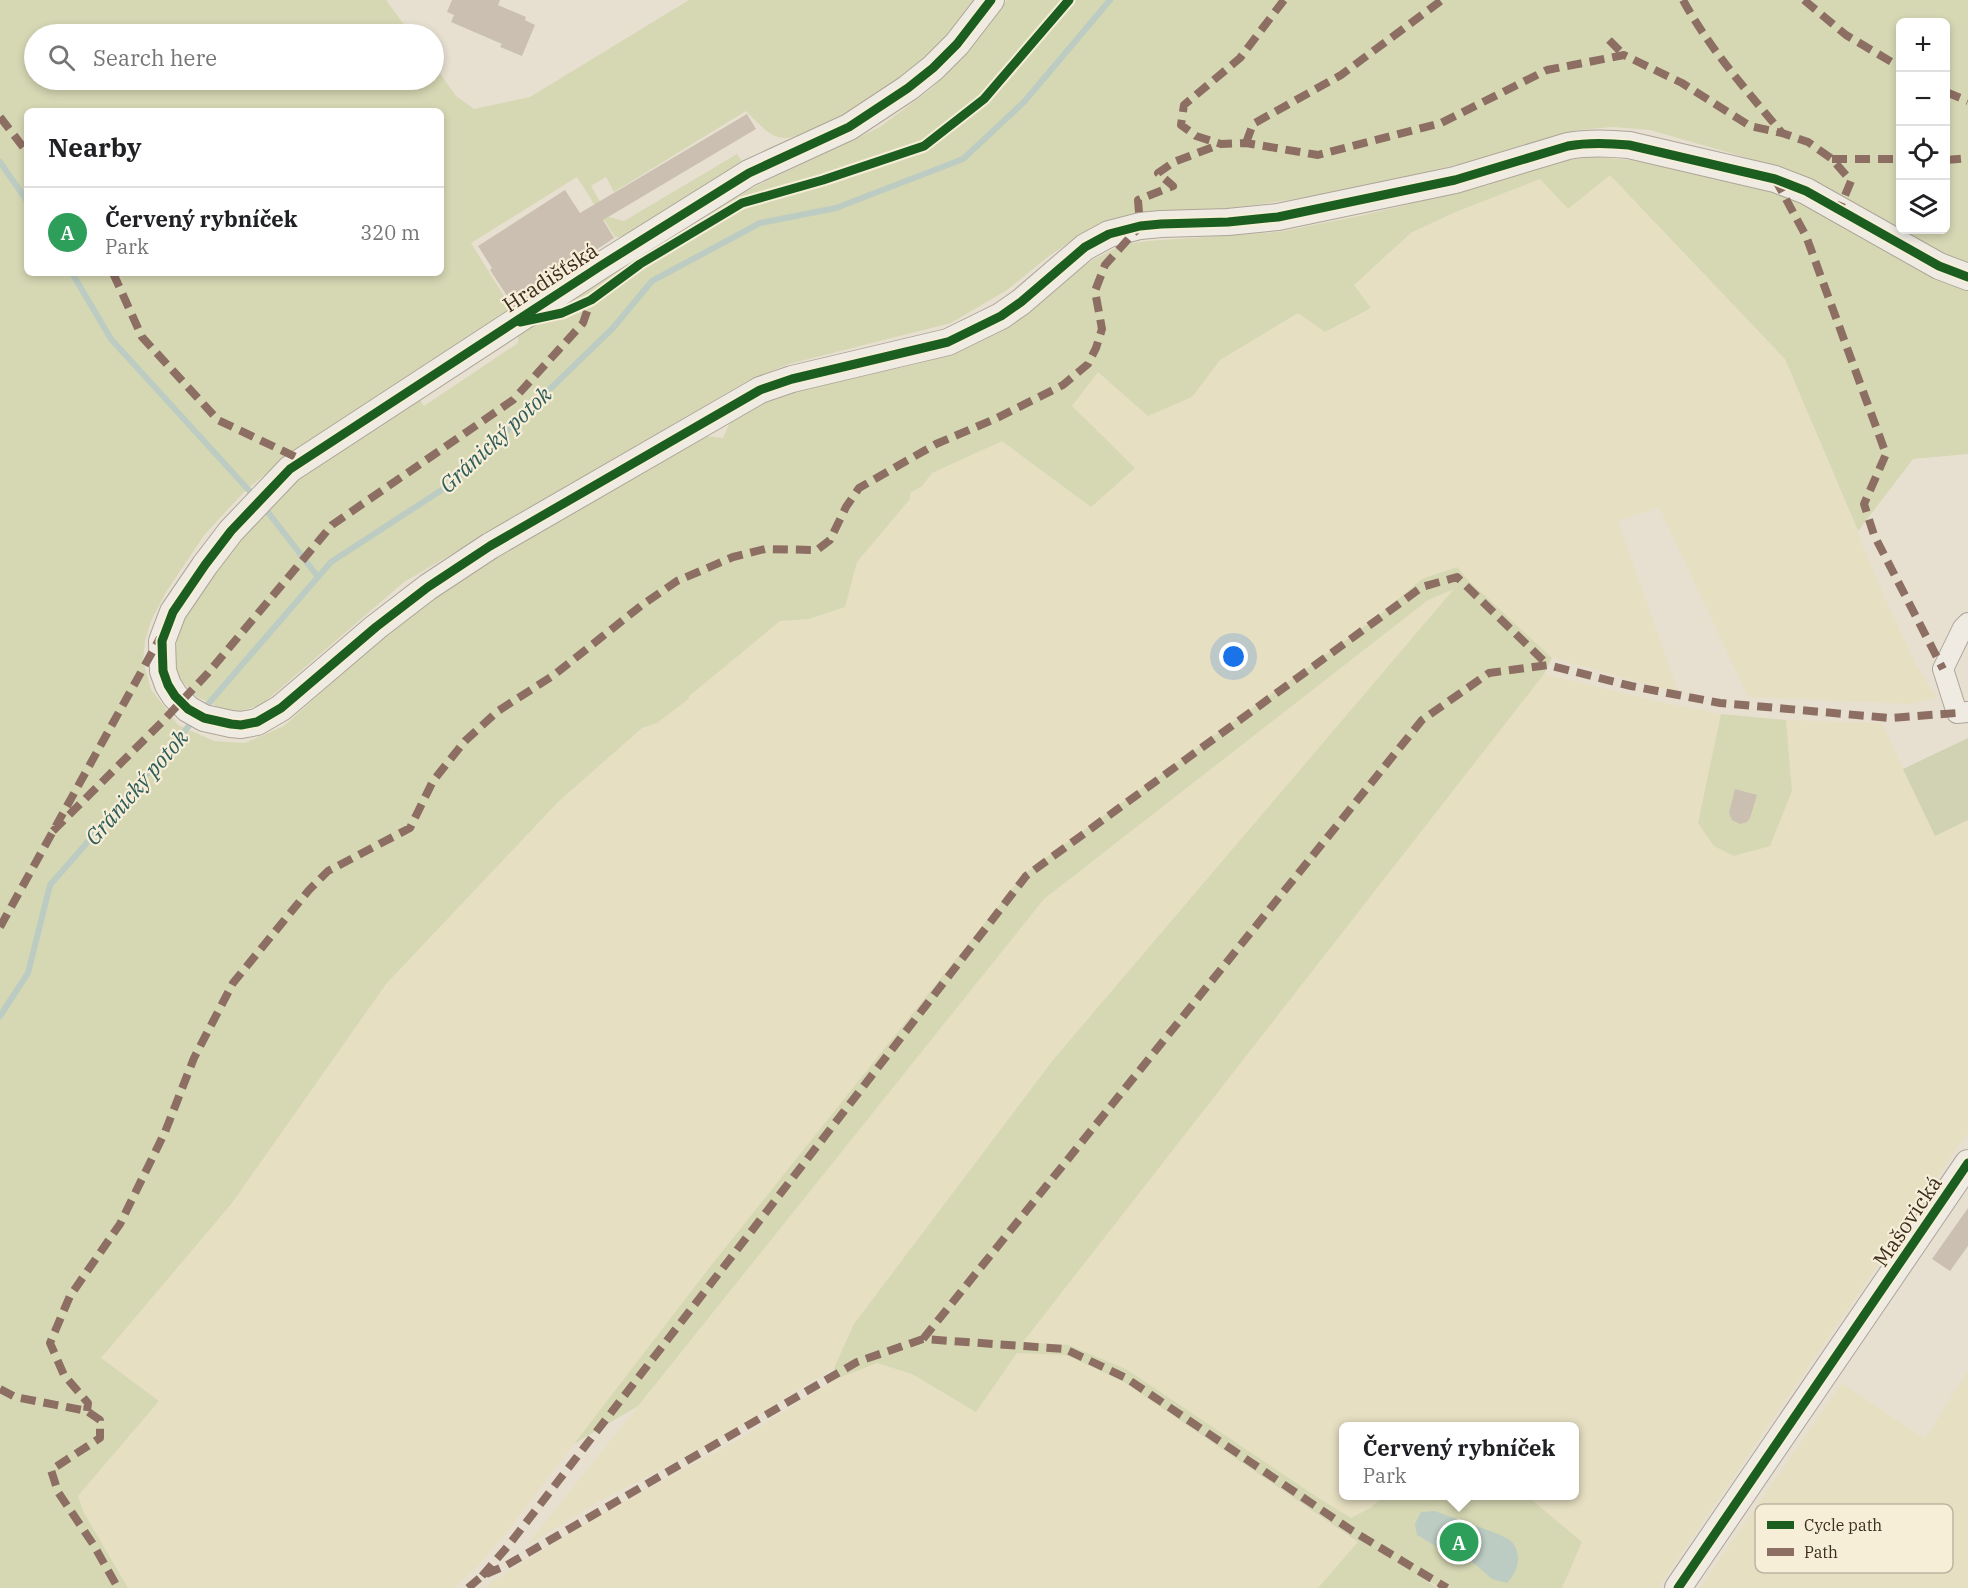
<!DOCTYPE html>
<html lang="en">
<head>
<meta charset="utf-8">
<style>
  :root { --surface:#fff; --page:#f6f6f6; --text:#202124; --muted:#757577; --line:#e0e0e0; --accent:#786c5e }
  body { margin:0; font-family:"IBM Plex Serif",serif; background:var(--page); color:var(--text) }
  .controls { position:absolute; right:18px; top:18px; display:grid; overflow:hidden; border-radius:9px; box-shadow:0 3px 9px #0003 }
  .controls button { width:54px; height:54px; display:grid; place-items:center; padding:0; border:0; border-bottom:2px solid var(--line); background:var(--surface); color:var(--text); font:30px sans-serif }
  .you { position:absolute; left:1234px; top:657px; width:21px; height:21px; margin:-15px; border:4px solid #fff; border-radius:50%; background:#1a73e8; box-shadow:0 0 0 9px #1a73e833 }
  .badge { display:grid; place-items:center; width:39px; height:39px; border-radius:50%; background:var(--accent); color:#fff; font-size:20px; font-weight:700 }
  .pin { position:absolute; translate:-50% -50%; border:3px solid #fff; box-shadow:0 2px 6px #0006 }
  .popup { position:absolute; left:1339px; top:1422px; width:240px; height:78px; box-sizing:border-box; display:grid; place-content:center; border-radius:9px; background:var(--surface); filter:drop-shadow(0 2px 4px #0005); font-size:20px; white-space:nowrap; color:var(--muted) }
  .popup b { font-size:22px; color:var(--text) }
  .popup::after { content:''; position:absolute; left:50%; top:100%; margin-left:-12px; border:12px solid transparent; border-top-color:var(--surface) }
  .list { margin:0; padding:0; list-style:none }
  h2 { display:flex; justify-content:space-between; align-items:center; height:78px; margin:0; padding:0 24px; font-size:26px }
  h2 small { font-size:20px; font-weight:400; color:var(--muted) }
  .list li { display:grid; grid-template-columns:39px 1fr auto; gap:18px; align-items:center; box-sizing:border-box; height:90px; padding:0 24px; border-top:2px solid var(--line) }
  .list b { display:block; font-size:22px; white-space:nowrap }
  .list p { margin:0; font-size:20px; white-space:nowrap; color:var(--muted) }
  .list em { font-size:20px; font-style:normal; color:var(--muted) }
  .icon { flex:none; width:33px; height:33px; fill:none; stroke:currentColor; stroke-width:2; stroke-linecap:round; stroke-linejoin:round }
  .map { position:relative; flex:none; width:1968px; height:1588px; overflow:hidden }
  .search { position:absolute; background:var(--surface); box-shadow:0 3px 9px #0003; left:24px; top:24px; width:420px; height:66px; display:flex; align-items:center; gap:15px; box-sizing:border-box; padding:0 21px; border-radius:33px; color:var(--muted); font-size:22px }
  .panel { position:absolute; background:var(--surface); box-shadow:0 3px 9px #0003; left:24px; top:108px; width:420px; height:168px; border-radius:9px }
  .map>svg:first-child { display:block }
</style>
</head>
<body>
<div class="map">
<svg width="1968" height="1588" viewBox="0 0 1968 1588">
  <rect width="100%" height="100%" fill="#e7e0d1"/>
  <path fill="#e6dfc2" d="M1610,175l175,184 103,246 29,61 19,31 -25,7 -163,-7 -89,-190 -41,14 61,172 -127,-35 -83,-77 -12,-14 -35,12 -46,39 -352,256 -311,389 -211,275 -25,29 -23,21h-326l-44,-75 -6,-17 81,-95 -59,-43 132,-155 154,-219 172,-182 84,-74 15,-5 32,-24 -2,-2 93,-76 29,-2 35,-12 13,-45 53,-63v-6l12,-7 10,-13 140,-67 26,-34 50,44 44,-19 28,-37 78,-47 73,-6 -17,-22 57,-51 42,-21 87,-34z
    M1456,588l-403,472 -199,264 -20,44 -112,70 -124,64 -72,44 518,-647 384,-299z
    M1544,674l121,29 56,11 -23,109 94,-32 -6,-71 96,3 53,113 33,-16v312l-310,456h-96l20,-46 -55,-46h47v-70h-230v70h40l-14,12 -19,10 -31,-19 -194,-130 -104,-27z
    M1017,1353l49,2 55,25 231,159 85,49h-952l6,-6 110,-68 139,-75 96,-60 41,-16 35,11 64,37z
    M1968,1370v218h-268l142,-205 83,56z"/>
  <path fill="#d6d7b3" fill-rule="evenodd" d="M0,0h386l25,34h-377v46h400v-15l22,31 18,13 56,-12 159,-97h288c-39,54 -103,102 -164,129 -11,4 -23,12 -35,8 -12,-4 -23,-17 -32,-26l-132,81 -8,-15 -15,9 18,31 15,4 113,-67 9,13 -114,69 -17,1 -38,-60 -106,66 41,66 -218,141 -49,41 -40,43 -39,58 -15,29 -6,20 -2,20 8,28 27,36 36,16 31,2 39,-17 70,-63 73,-61 66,-43 212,-123 18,2 7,-16 30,-17 37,-14 120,-27 42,-12 37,-18 24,-15 48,-42 26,-18 28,-14 25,-4 131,-9 86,-17 124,-30 55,-21 24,-4 28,-3 36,3 140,31 30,12 132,75 35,13v163l-55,5 -55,72 -73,-172 -175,-184 -42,34 -28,-30 -87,34 -42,20 -57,52 17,23 -46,24 -27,-19 -78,47 -28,37 -44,19 -50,-44 -26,34 63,62 -44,39 -89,-66 -70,32 -10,13 -12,7v6l-53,63 -12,45 -36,12 -29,2 -92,76 2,1 -33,25 -15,5 -84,74 -172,182 -154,219 -131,155 58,43 -81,95 6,17 44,75h-128zM27,111h414v162h-414z
    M1007,0h961v263l-24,-8 -132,-75 -33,-13 -129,-37 -37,-3 -36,3 -83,26 -158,37 -109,16 -46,1 -76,12 -26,14 -30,20 -42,34 -56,33 -162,41 -44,18 -341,200 -143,123 -22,6 -16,-2 -26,-12 -17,-18 -6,-22 5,-26 10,-27 74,-94 47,-40 109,-72 5,8 94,-63v-9l215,-137 147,-70 52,-39 35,-36zM1900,22h46v208h-46z
    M1457,567l12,14 83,77 -8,16 -521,668 45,3 58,24 194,130 31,19 19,-10 14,-12h143l55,46 -20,46h-121l-22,-12 18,12h-119l40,-46 -237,-162 -55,-25 -49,-2 -41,59 -64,-38 -35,-11 -41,16 -2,-11 20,-44 199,-264 401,-471 -26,11 -384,299 -406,507 -64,38 139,-181 311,-389 352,-256 46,-39z
    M1721,714l65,6 6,71 -22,55 -36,10 -20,-10 -16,-23z"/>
  <path fill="#d1d1b3" d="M1968,738v82l-33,16 -32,-67z"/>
  <path fill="#bcccc2" d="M1435,1511c14,6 69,23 76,30 12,13 7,31 -4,42l-15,-4 -22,-19 -24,-8 -29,-17 -2,-11 6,-12z"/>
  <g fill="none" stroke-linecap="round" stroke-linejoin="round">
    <path stroke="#bcccc2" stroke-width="6" d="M0,162l27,39
      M72,273l39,66 144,158
      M264,507l54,70
      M202,711l129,-149 123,-80 159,-154 39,-47 108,-58 76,-15 127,-49 61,-57 86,-102
      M0,1016l28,-43 22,-88 145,-166"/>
  </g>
  <path fill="#cbbfb2" d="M452,0h48l-2,5 28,12 -1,3 10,5 -13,31 -22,-9 2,-3 -51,-22 3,-7 -7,-3z
    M747,114l9,15 -153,91 11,18 -81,54 -4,-6 -20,13 -19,-29 2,-2 -14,-22 87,-56 15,23z
    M1735,789l22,6 -7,23 -3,4 -7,2 -8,-4 -3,-7z
    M1968,1208v38l-18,25 -18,-12z"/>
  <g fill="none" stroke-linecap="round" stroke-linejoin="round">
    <g stroke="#ada599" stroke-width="22">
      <path id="minor" d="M1968,623l-5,5 -20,41 14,44 11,-1"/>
    </g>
    <g stroke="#ada599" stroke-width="28">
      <path id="tertiary" d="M991,0l-34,44 -24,24 -25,20 -59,39 -100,46 -147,92 -312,204 -59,62 -26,34 -32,47 -11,29 1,30 5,14 7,11 13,13 16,9 27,6 10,1 16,-3 24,-14 95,-81 52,-40 62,-41 270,-156 32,-11 156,-37 53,-26 20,-14 64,-55 24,-13 31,-8 21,-2 67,-2 50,-5 177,-37 113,-34c21,-4 40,-3 61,-1l146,34 31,12 133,75 29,11
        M1678,1588l290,-425"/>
    </g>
    <use href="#minor" stroke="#efebe3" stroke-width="20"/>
    <use href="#tertiary" stroke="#efebe3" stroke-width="26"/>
    <path stroke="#8d6e63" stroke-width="8" stroke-dasharray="15 8" stroke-linecap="butt" d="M1284,0l-44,58 -56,47 -3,20 15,11 25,8 25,-1 72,12 123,-32 106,-53 77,-15 58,28 68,43 32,7 26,9 24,17 19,22 -12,29
      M1683,0c26,48 64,91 99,133
      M1804,0l42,35 54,32
      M1609,40l15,15
      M1946,92l22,9
      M0,117l27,35
      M1246,143l7,-19 88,-49 101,-75
      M1832,159h68
      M1946,160l22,-2
      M1775,179l31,57 80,218 -22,50 10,31 69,134
      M113,273l29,64 76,83 84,40
      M53,831l110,-110 45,-48 124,-148 181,-125 70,-77 8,-23
      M0,927l160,-289
      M923,1339l499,-619 67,-47 59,-8 83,21 89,17 170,15 67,-5
      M0,1389l15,8 72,14 13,9v18l-49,32 7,22 35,52 25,44
      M87,1411l1,-8 -24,-28 -14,-32 20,-47 50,-72 45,-92 29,-74 39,-75 76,-93 19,-19 82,-43 23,-47 32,-40 33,-30 56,-36 88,-70 35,-24 56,-24 32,-8 52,1 13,-10 16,-33 13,-19 77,-44 61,-26 66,-33 25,-21 8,-16 6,-19 -7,-38 10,-26 35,-39 -2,-26 35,-14 -15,-13 16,-11 47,-18
      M482,1576l26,-30 518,-670 396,-289 35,-10 91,88
      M468,1588l14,-12 25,-11 350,-203 66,-23 142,10 61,29 225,152 96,58"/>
    <g stroke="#f7eed8" stroke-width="13">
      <path id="cycleway" d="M991,0l-34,44 -24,24 -25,20 -59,39 -100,46 -147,92 -312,204 -59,62 -26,34 -32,47 -11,29 1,30 5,14 7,11 13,13 16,9 27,6 10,1 16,-3 24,-14 95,-81 52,-40 62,-41 270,-156 32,-11 156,-37 53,-26 20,-14 64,-55 24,-13 31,-8 21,-2 67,-2 50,-5 177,-37 113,-34c21,-4 40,-3 61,-1l146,34 31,12 133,75 29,11
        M520,322l42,-9 29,-13 49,-36 102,-61 81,-23 101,-34 60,-47 85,-99
        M1678,1588l290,-425"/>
    </g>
    <use href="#cycleway" stroke="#1b5e20" stroke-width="9"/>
  </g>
  <g text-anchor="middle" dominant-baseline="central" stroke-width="4.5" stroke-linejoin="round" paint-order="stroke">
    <g font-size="21" fill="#3d2e20" stroke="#f7eed8">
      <text transform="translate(550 277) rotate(-33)">Hradišťská</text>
      <text transform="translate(1907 1221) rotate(-56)">Mašovická</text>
    </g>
    <g font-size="22" font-style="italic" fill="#2f5d5a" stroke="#f7eed8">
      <text transform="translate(495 439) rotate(-43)">Gránický potok</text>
      <text transform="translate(136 787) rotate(-49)">Gránický potok</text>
    </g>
  </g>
  <rect x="1755" y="1504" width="198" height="69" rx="9" fill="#f7eed8" stroke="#bfb4a1" stroke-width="1.5"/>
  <rect x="1767" y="1521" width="27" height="8" fill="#1b5e20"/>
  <rect x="1767" y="1548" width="27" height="8" fill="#8d6e63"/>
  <g font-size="16" fill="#3d2e20">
    <text x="1804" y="1531">Cycle path</text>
    <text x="1804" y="1558">Path</text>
  </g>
</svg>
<div class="controls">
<button>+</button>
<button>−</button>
<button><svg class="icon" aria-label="locate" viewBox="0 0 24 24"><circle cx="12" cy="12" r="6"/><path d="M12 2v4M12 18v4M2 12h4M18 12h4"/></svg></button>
<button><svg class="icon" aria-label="layers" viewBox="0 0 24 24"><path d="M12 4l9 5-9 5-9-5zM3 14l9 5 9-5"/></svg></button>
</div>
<div class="you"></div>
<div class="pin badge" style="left:1459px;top:1542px;background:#2e9e5b">A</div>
<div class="popup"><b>Červený rybníček</b>Park</div>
<div class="search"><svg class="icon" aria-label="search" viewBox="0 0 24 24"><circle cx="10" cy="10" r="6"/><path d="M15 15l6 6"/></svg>Search here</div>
<section class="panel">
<h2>Nearby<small></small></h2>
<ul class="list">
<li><span class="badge" style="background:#2e9e5b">A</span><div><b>Červený rybníček</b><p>Park</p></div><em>320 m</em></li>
</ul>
</section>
</div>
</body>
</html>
